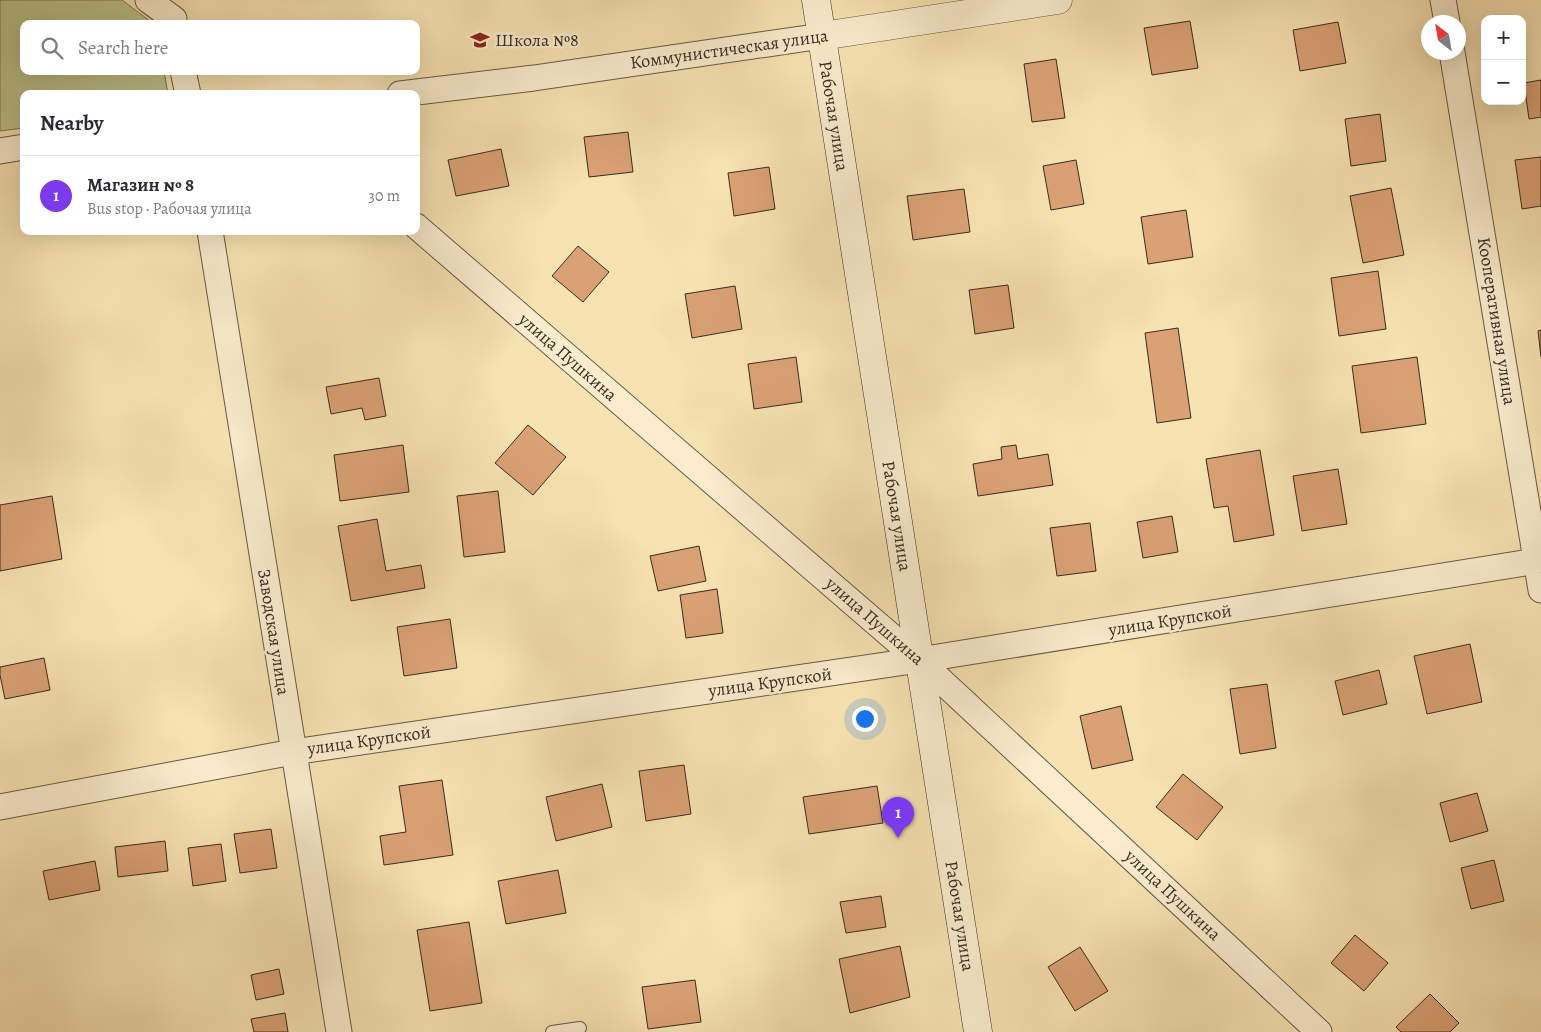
<!DOCTYPE html>
<html lang="en">
<head>
<meta charset="utf-8">
<style>
  :root { --surface:#fff; --page:#f7f7f7; --text:#2b2b33; --muted:#7c7c81; --line:#e1e1e2; --accent:#7c3aed }
  body { margin:0; font-family:Alegreya,serif; background:var(--page); color:var(--text) }
  .controls { position:absolute; right:15px; top:15px; display:grid; overflow:hidden; border-radius:10px; box-shadow:0 5px 20px #0002 }
  .controls button { width:45px; height:45px; display:grid; place-items:center; padding:0; border:0; border-bottom:1px solid var(--line); background:var(--surface); color:var(--text); font:25px sans-serif }
  .compass { position:absolute; left:1421px; top:15px; width:45px; height:45px; border-radius:50%; background:var(--surface); box-shadow:0 5px 20px #0002; rotate:329deg }
  .you { position:absolute; left:864px; top:718px; width:18px; height:18px; margin:-12px; border:4px solid #fff; border-radius:50%; background:#1a73e8; box-shadow:0 0 0 8px #1a73e833 }
  .badge { display:grid; place-items:center; width:32px; height:32px; border-radius:50%; background:var(--accent); color:#fff; font-size:16px; font-weight:700 }
  .pin { position:absolute; translate:-50% -41px; filter:drop-shadow(0 1px 2px #0008) }
  .pin::after { content:''; position:absolute; top:26px; width:18px; height:15px; background:inherit; clip-path:polygon(0 0,100% 0,50% 100%) }
  .list { margin:0; padding:0; list-style:none }
  h2 { display:flex; justify-content:space-between; align-items:center; height:65px; margin:0; padding:0 20px; font-size:21px }
  h2 small { font-size:16px; font-weight:400; color:var(--muted) }
  .list li { display:grid; grid-template-columns:32px 1fr auto; gap:15px; align-items:center; box-sizing:border-box; height:80px; padding:0 20px; border-top:1px solid var(--line) }
  .list b { display:block; font-size:19px; white-space:nowrap }
  .list p { margin:0; font-size:16px; white-space:nowrap; color:var(--muted) }
  .list em { font-size:16px; font-style:normal; color:var(--muted) }
  .icon { flex:none; width:28px; height:28px; fill:none; stroke:currentColor; stroke-width:2; stroke-linecap:round; stroke-linejoin:round }
  .map { position:relative; flex:none; width:1541px; height:1032px; overflow:hidden }
  .search { position:absolute; background:var(--surface); box-shadow:0 5px 20px #0002; left:20px; top:20px; width:400px; height:55px; display:flex; align-items:center; gap:12px; box-sizing:border-box; padding:0 18px; border-radius:10px; color:var(--muted); font-size:19px }
  .panel { position:absolute; background:var(--surface); box-shadow:0 5px 20px #0002; left:20px; top:90px; width:400px; height:145px; border-radius:10px }
  .map>svg:first-child { display:block }
</style>
</head>
<body>
<div class="map">
<svg width="1541" height="1032" viewBox="0 0 1541 1032">
  <rect width="100%" height="100%" fill="#f7e2b2"/>
  <filter id="stains"><feTurbulence type="fractalNoise" baseFrequency=".004" numOctaves="4"/><feColorMatrix values="0 0 0 0 .2 0 0 0 0 .09 0 0 0 0 .02 0 0 0 .5 -.17"/></filter>
  <radialGradient id="worn" r=".72"><stop offset=".6" stop-color="#630" stop-opacity="0"/><stop offset="1" stop-color="#630" stop-opacity=".3"/></radialGradient>
  <path fill="#bdc38c" stroke="#7b7858" d="M0,0h122l32,24h-130v47h140l4,23h-144v34l-24,3z"/>
  <path fill="#daa174" stroke="#392c23" d="M1190,21l8,47 -46,7 -8,-47z
    M1338,22l8,41 -46,8 -7,-41z
    M1056,59l9,59 -33,4 -8,-58z
    M1541,80v37l-12,2 -5,-36z
    M1380,114l6,47 -35,5 -6,-47z
    M628,132l5,40 -44,5 -5,-40z
    M501,149l8,37 -53,10 -8,-36z
    M1541,157v49l-19,3 -7,-49z
    M1076,160l8,44 -33,6 -8,-44z
    M769,167l6,42 -41,7 -6,-43z
    M1391,188l13,67 -41,8 -13,-67z
    M964,189l6,43 -57,8 -6,-44z
    M1186,210l7,47 -45,7 -7,-47z
    M578,246l31,26 -26,30 -31,-26z
    M1378,271l8,58 -47,7 -8,-58z
    M1008,285l6,43 -39,6 -6,-44z
    M735,286l7,43 -50,9 -7,-44z
    M1178,328l13,90 -34,5 -12,-90z
    M1541,330v27l-3,-26z
    M796,357l6,45 -48,7 -6,-45z
    M1417,357l9,67 -65,9 -9,-67z
    M379,378l7,38 -21,4 -3,-12 -31,6 -5,-27z
    M528,425l38,32 -33,38 -38,-32z
    M403,445l6,47 -69,9 -6,-46z
    M1016,445l2,14 30,-5 5,31 -75,11 -5,-32 29,-5 -1,-12z
    M1260,450l14,85 -40,7 -6,-36 -14,2 -8,-49z
    M1338,469l9,55 -45,7 -9,-55z
    M498,491l7,61 -41,5 -7,-61z
    M52,496l10,63 -62,12v-66z
    M1172,516l6,36 -35,6 -6,-36z
    M377,519l9,52 35,-6 4,23 -74,13 -13,-75z
    M1090,523l6,48 -39,5 -7,-48z
    M699,546l7,35 -48,10 -8,-35z
    M717,589l6,44 -37,5 -6,-43z
    M450,619l7,49 -53,8 -7,-49z
    M1470,644l12,58 -55,12 -13,-58z
    M44,658l6,32 -45,9 -5,-24v-8z
    M1379,670l8,34 -44,11 -8,-34z
    M1267,684l9,64 -36,6 -10,-65z
    M1121,706l12,54 -41,9 -12,-53z
    M684,765l7,49 -45,7 -7,-50z
    M1183,774l40,33 -26,33 -41,-33z
    M442,780l11,75 -69,10 -4,-29 26,-4 -7,-46z
    M602,784l10,43 -56,14 -10,-44z
    M877,786l6,37 -74,11 -6,-37z
    M1477,793l11,38 -38,11 -10,-39z
    M271,829l6,39 -37,5 -6,-39z
    M165,841l3,30 -50,6 -3,-30z
    M221,844l5,37 -33,5 -5,-38z
    M1494,860l10,41 -33,8 -10,-41z
    M95,861l5,29 -51,10 -6,-29z
    M558,870l8,43 -60,11 -8,-43z
    M881,896l5,31 -40,6 -6,-31z
    M469,922l13,81 -52,8 -13,-81z
    M1355,935l33,28 -24,28 -33,-28z
    M900,946l10,51 -60,16 -11,-54z
    M1080,947l28,44 -33,20 -27,-44z
    M279,969l5,25 -28,6 -5,-25z
    M695,980l6,42 -53,7 -6,-42z
    M1430,994l29,29 -9,9h-49l-5,-5z
    M285,1013l3,19h-34l-3,-13z"/>
  <g fill="none" stroke-linecap="round" stroke-linejoin="round">
    <g stroke="#685a47" stroke-width="14">
      <path id="service" d="M552,1032l28,-4"/>
    </g>
    <g stroke="#685a47" stroke-width="27">
      <path id="minor" d="M148,0l26,19
        M1443,0l4,22
        M1452,52l89,538
        M183,71l5,23
        M400,94l134,-16 288,-42
        M0,151l24,-4
        M416,226l503,434 400,372
        M210,231l129,801
        M0,807l293,-55 626,-92 618,-99"/>
    </g>
    <g stroke="#685a47" stroke-width="29">
      <path id="tertiary" d="M822,36l236,-36"/>
    </g>
    <g stroke="#392c23" stroke-width="29">
      <path id="secondary" d="M816,0l162,1032"/>
    </g>
    <use href="#service" stroke="#faeccd" stroke-width="12"/>
    <use href="#minor" stroke="#faeccd" stroke-width="25"/>
    <use href="#tertiary" stroke="#faeccd" stroke-width="28"/>
    <use href="#secondary" stroke="#faeccd" stroke-width="28"/>
  </g>
  <defs>
    <g id="school-bare" transform="scale(1.5)"><path d="M0-5L7-2L0 1L-7-2ZM-4 1L0 2.5L4 1V4Q0 6-4 4Z" fill="#8f2418" stroke="#faeccd" stroke-width="2.5" paint-order="stroke"/></g>
  </defs>
  <g fill-rule="evenodd">
    <use href="#school-bare" x="480" y="40"/>
  </g>
  <g text-anchor="middle" dominant-baseline="central" stroke-width="5" stroke-linejoin="round" paint-order="stroke">
    <g font-size="18" fill="#392c23" stroke="#faeccd" text-anchor="start">
      <text x="495" y="40">Школа №8</text>
    </g>
    <g font-size="18" fill="#392c23" stroke="#faeccd">
      <text transform="translate(729 49) rotate(-8)">Коммунистическая улица</text>
      <text transform="translate(834 116) rotate(81)">Рабочая улица</text>
      <text transform="translate(1497 321) rotate(81)">Кооперативная улица</text>
      <text transform="translate(568 357) rotate(41)">улица Пушкина</text>
      <text transform="translate(897 516) rotate(81)">Рабочая улица</text>
      <text transform="translate(1170 620) rotate(-9)">улица Крупской</text>
      <text transform="translate(875 621) rotate(41)">улица Пушкина</text>
      <text transform="translate(274 632) rotate(81)">Заводская улица</text>
      <text transform="translate(770 682) rotate(-8)">улица Крупской</text>
      <text transform="translate(369 740) rotate(-8)">улица Крупской</text>
      <text transform="translate(1173 895) rotate(43)">улица Пушкина</text>
      <text transform="translate(960 916) rotate(81)">Рабочая улица</text>
    </g>
  </g>
  <rect width="100%" height="100%" filter="url(#stains)"/>
  <rect width="100%" height="100%" fill="url(#worn)"/>
</svg>
<div class="controls">
<button>+</button>
<button>−</button>
</div>
<svg class="compass" viewBox="-18 -18 36 36"><path d="M0-13l5 13h-10z" fill="#e53935"/><path d="M0 13l5-13h-10z" fill="#7c7c81"/></svg>
<div class="you"></div>
<div class="pin badge" style="left:898px;top:838px">1</div>
<div class="search"><svg class="icon" aria-label="search" viewBox="0 0 24 24"><circle cx="10" cy="10" r="6"/><path d="M15 15l6 6"/></svg>Search here</div>
<section class="panel">
<h2>Nearby<small></small></h2>
<ul class="list">
<li><span class="badge">1</span><div><b>Магазин № 8</b><p>Bus stop · Рабочая улица</p></div><em>30 m</em></li>
</ul>
</section>
</div>
</body>
</html>
